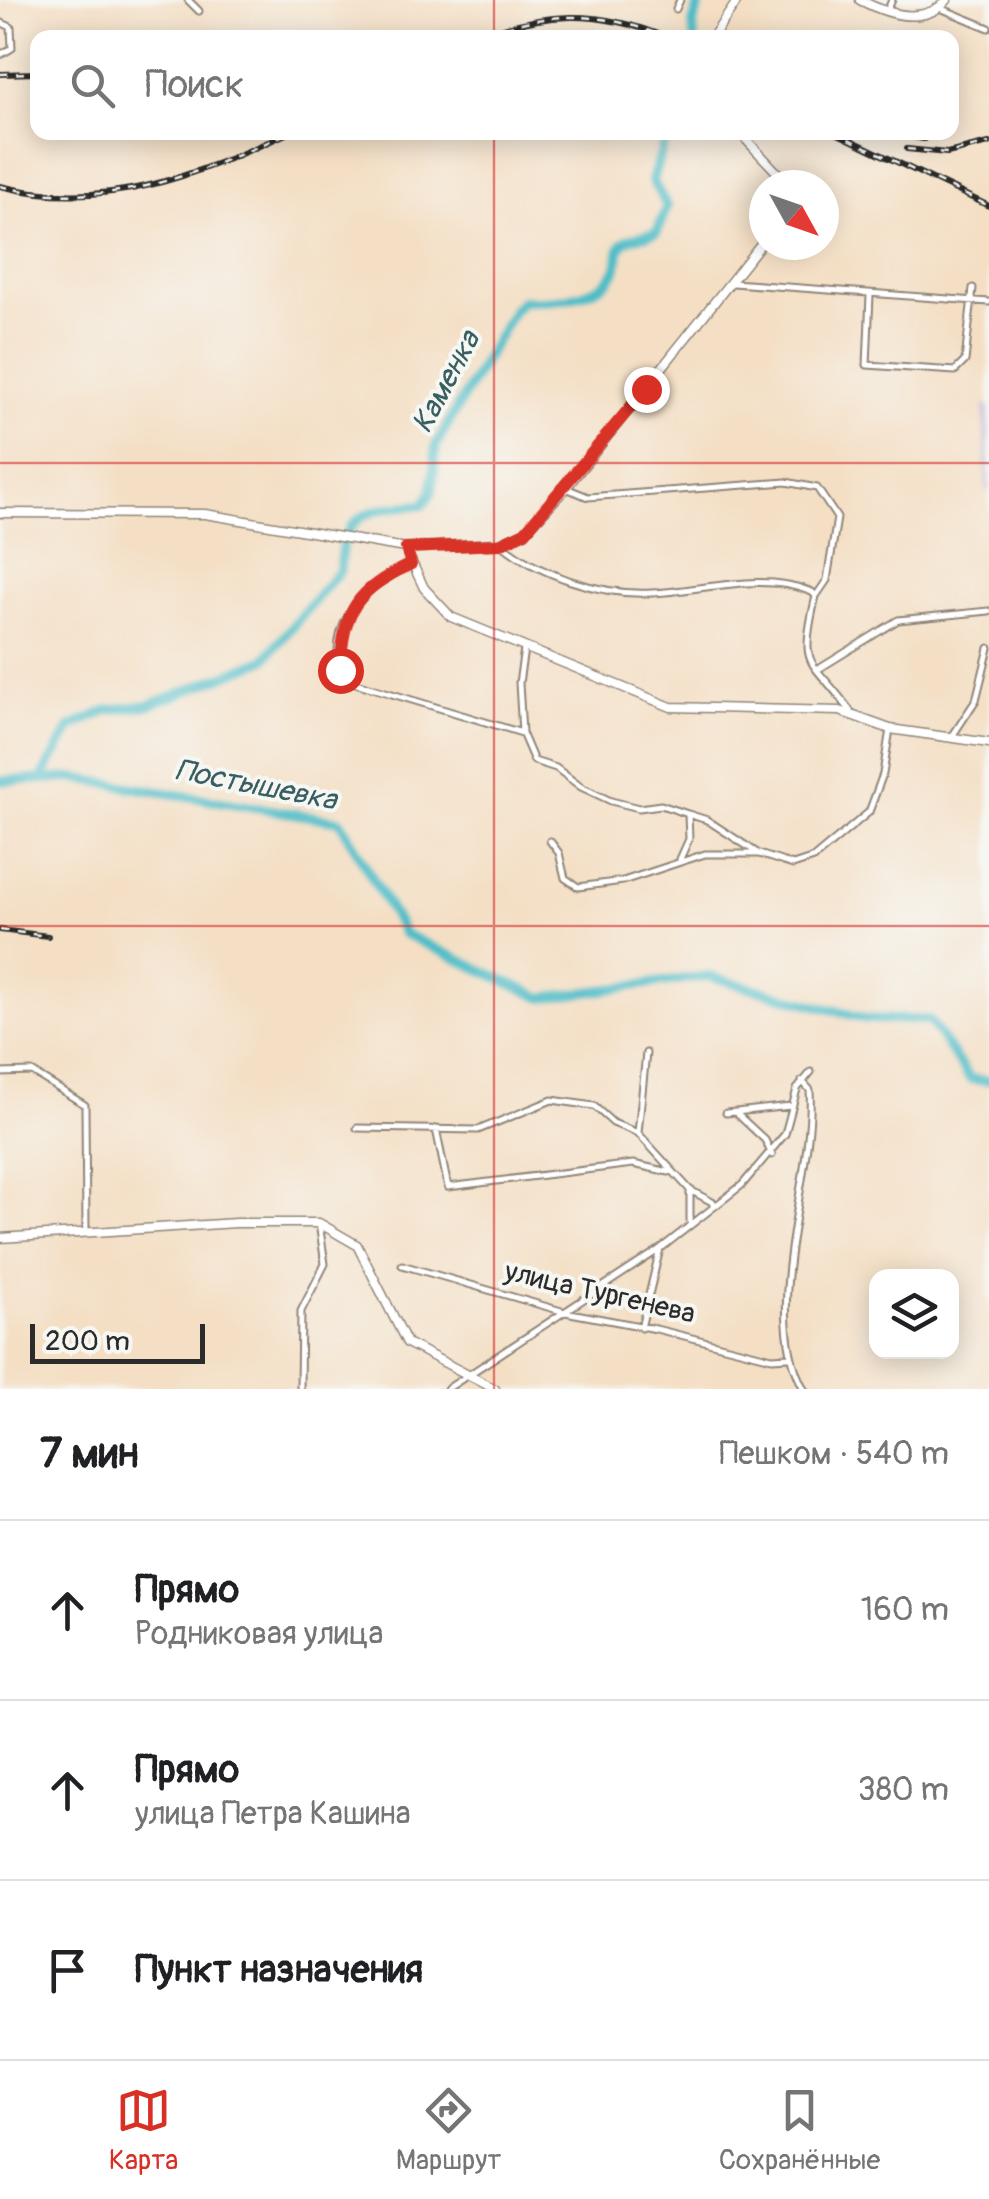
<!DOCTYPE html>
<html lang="ru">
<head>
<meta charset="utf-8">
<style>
  :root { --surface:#fff; --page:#f2f2f2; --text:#202124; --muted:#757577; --line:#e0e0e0; --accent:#d93025 }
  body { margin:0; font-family:Pangolin,sans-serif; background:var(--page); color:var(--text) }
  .controls { position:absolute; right:30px; bottom:30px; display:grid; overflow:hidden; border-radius:20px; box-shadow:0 5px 25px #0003 }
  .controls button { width:90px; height:90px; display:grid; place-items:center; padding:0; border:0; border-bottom:2px solid var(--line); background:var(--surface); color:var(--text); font:50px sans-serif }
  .compass { position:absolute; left:749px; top:170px; width:90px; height:90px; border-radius:50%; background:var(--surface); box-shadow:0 5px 25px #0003; rotate:130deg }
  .scale { position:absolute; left:30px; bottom:25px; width:175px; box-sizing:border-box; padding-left:10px; border:5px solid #2b2b2b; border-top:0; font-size:28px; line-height:35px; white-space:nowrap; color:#2b2b2b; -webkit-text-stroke:8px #f6f6f2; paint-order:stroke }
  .stop { position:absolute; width:30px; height:30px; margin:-22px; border:8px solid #d93025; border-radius:50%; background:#fff }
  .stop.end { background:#d93025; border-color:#fff; box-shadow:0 2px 10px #0008 }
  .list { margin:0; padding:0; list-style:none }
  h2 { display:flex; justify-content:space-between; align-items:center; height:130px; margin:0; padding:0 40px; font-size:42px }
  h2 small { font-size:32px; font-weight:400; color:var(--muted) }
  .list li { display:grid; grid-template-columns:65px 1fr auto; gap:30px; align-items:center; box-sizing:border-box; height:180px; padding:0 40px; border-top:2px solid var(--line) }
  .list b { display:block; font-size:38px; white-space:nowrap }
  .list p { margin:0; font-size:32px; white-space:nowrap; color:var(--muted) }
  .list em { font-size:32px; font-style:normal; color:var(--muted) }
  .icon { flex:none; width:55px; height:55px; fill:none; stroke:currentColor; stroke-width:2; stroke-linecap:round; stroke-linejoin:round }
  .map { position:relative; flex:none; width:989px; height:1389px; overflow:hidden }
  .search { position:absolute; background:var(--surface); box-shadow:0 5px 25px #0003; left:30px; right:30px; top:30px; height:110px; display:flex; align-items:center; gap:25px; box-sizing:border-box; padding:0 35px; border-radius:20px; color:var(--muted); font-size:38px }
  .sheet { height:670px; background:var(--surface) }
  nav { display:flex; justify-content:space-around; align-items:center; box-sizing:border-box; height:140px; border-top:2px solid var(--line); background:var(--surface); font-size:28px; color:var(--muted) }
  nav a { display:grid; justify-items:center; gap:5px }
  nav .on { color:var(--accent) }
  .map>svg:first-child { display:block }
</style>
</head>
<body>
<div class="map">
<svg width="989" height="1389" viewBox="0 0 989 1389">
  <rect width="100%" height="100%" fill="#f6f6f2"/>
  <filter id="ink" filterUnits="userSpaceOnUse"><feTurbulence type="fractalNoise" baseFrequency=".01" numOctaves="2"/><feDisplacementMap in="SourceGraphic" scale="20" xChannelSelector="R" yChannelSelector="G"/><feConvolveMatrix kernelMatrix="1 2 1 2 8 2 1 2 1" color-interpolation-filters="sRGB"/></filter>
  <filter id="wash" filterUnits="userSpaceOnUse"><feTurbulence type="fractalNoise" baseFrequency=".0048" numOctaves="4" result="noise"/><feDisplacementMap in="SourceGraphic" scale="40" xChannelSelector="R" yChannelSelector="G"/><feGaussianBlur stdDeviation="2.25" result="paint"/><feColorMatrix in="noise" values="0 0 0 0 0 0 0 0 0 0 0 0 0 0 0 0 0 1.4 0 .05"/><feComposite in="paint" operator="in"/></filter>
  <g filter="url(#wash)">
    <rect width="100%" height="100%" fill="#f4dfc5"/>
    <path fill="#c8c0d8" d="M983,406h6v85h-3z"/>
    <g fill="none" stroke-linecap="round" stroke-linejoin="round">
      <path stroke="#4fbdc7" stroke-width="10" d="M694,38l-1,-15 8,-23
        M43,776l28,-49 37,-17 42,-5 114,-45 76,-90c0,-58 33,-63 83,-65l9,-13 4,-47 78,-136 9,-9c25,3 81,-2 93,-31 5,-10 -1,-21 10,-28 9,-5 21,-5 31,-9l10,-26 -15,-26 16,-48
        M0,781l75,-3 265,43 64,113 138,64 166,-22 158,43 63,1 41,59 19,2"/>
    </g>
  </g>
  <g filter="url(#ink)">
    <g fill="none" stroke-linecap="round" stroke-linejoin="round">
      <g stroke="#908578" stroke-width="9">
        <path id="street" d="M188,0l11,11
          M940,8l49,20
          M676,9l4,-9
          M887,11l5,-11
          M0,22l11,5 1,21 -12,7
          M733,283l256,19
          M870,295l-3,70 88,6 10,-10 8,-73
          M566,488l22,9 198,-15 31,6 20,30 -10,62 -11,16
          M500,543c38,32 102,53 152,50 50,-2 111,-22 160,-1l4,4c-19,79 -4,59 37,119
          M411,564c-46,23 -86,57 -69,115l180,54 12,28 22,7 25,19 30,14 28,7 22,-3 27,9 1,25 -9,20
          M817,670l81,-50 91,-9
          M522,733l-3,-50 5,-34
          M953,735l23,-35 13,-52
          M688,814l19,6 52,34
          M550,841l9,12 6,25 13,9 45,-6 82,-27h54l34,11 21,-7 55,-46 14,-38 7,-45
          M646,1053l-8,80 52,57v32
          M0,1073l32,-1 53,33 1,126
          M802,1081l8,9c5,86 -51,219 -6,299
          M726,1113l65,-7
          M736,1113l29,27 7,15
          M357,1128l121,2 74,-30 42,6 19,17 25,10
          M436,1129l12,58 185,-23 36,8
          M690,1190l24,13
          M402,1265l163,47 91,17 116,29 17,-1
          M641,1328l19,-79
          M300,1389l1,-78 24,-47 -6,-41
          M447,1389l213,-140 82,-64 43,-51 12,-45 14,-17"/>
      </g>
      <g stroke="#908578" stroke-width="11">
        <path id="secondary" d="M860,0c27,14 64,26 87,0
          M712,38l26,-38
          M739,132l50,53
          M0,513l205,1 200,34 95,-5 25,-11 41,-44 198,-248
          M405,548l19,40 27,29 220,90 169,4 50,18 99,14
          M0,1238l236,-15h83l38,22 50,98 88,46"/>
      </g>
      <use href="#street" stroke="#fff" stroke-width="5"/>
      <use href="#secondary" stroke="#fff" stroke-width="8"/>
      <g stroke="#2b2b2b" stroke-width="6">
        <path id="rail" d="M475,38c67,-27 125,-29 192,0
          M0,74l38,-1
          M834,132l155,74
          M885,132l39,7
          M907,149l40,4 42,-10
          M0,186c106,26 195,-10 290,-54
          M0,930l48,6"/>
      </g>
      <use href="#rail" stroke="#f6f6f2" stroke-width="2.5" stroke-dasharray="8" stroke-linecap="butt"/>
    </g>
  </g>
  <g fill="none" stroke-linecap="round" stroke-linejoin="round" filter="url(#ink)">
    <path stroke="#d93025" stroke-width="12" d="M340,670c4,-61 15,-79 71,-106l-5,-16 94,-4 25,-12 121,-143"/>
  </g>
  <path fill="none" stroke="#d62828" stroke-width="2.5" stroke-opacity="0.55" d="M494,0v38M494,132v1257M0,463h989M0,926h989"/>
  <g text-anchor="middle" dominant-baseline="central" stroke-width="8" stroke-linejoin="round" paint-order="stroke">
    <g font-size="28" fill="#2b2b2b" stroke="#f6f6f2">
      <text transform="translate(600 1293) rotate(13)">улица Тургенева</text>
    </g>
    <g font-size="30" font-style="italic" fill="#385e62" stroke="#f6f6f2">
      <text transform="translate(446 382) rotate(-62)">Каменка</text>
      <text transform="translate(256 785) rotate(11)">Постышевка</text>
    </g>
  </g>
</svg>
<div class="controls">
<button><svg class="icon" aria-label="layers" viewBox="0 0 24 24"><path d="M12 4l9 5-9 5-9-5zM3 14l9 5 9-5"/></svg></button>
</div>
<svg class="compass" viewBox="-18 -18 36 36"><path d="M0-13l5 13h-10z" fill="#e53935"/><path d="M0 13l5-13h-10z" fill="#757577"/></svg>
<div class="scale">200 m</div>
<div class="stop" style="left:340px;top:670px"></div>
<div class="stop end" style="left:646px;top:389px"></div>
<div class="search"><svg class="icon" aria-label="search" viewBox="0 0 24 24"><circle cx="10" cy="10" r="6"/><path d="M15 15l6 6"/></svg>Поиск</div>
</div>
<section class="sheet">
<h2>7 мин<small>Пешком · 540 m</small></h2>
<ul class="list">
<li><svg class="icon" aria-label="ahead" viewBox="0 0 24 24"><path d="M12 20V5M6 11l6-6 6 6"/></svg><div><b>Прямо</b><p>Родниковая улица</p></div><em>160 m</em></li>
<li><svg class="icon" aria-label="ahead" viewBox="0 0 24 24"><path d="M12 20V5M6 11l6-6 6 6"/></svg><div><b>Прямо</b><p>улица Петра Кашина</p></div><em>380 m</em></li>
<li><svg class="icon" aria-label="arrive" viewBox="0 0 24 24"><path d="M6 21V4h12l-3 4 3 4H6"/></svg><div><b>Пункт назначения</b></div></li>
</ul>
</section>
<nav>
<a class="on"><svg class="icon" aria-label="map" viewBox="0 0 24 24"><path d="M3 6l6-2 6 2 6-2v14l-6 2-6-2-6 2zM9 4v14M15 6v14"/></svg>Карта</a>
<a><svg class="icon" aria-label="directions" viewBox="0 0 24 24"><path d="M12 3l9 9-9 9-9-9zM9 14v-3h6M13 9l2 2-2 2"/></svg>Маршрут</a>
<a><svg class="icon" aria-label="saved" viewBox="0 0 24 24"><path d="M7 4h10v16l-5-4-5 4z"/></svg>Сохранённые</a>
</nav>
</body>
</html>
